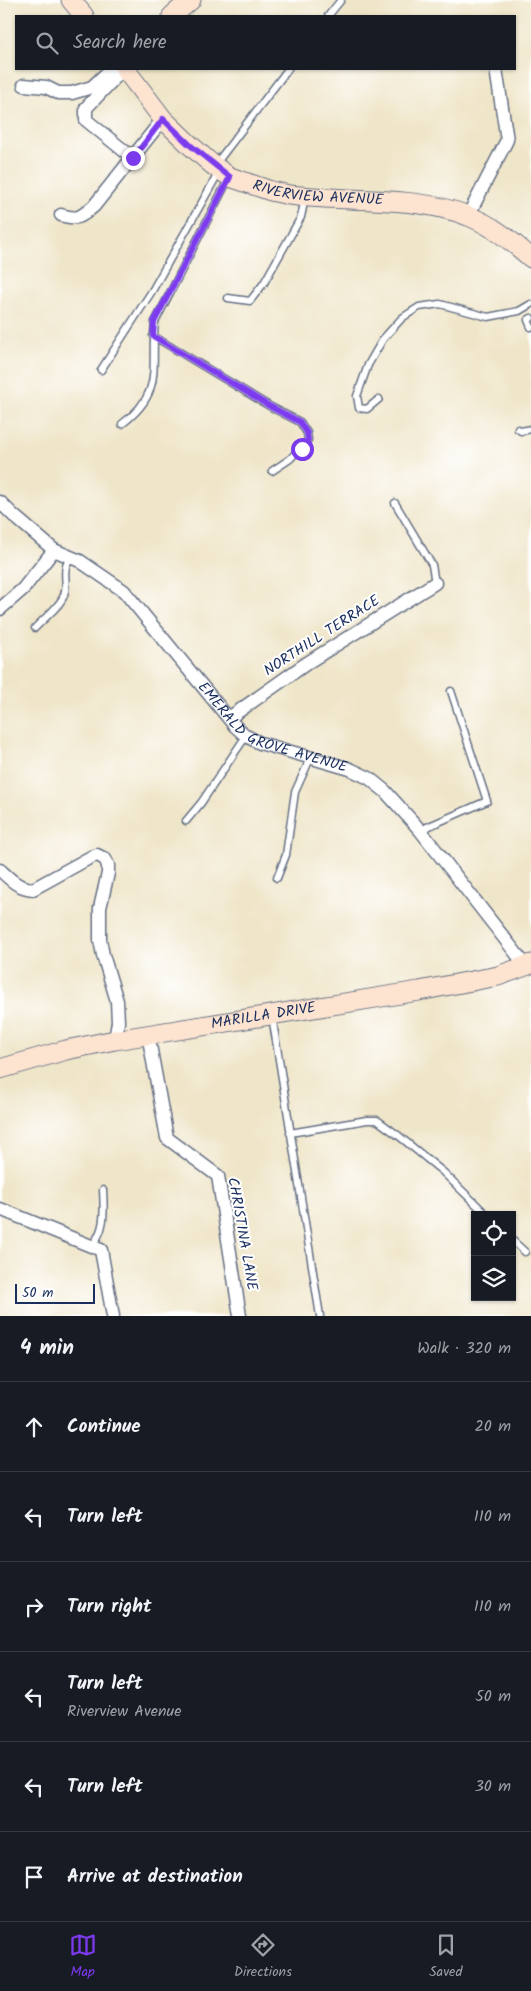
<!DOCTYPE html>
<html lang="en">
<head>
<meta charset="utf-8">
<style>
  :root { --surface:#171b24; --page:#20242c; --text:#f1f3f6; --muted:#9ea1a6; --line:#363941; --accent:#7c3aed }
  body { margin:0; font-family:Kalam,sans-serif; background:var(--page); color:var(--text) }
  .controls { position:absolute; right:15px; bottom:15px; display:grid; overflow:hidden; border-radius:0px; box-shadow:0 1px 4px #0004 }
  .controls button { width:45px; height:45px; display:grid; place-items:center; padding:0; border:0; border-bottom:1px solid var(--line); background:var(--surface); color:var(--text); font:25px sans-serif }
  .scale { position:absolute; left:15px; bottom:12px; width:80px; box-sizing:border-box; padding-left:5px; border:2px solid #1b2f5e; border-top:0; font-size:14px; line-height:18px; white-space:nowrap; color:#1b2f5e; -webkit-text-stroke:4px #fff; paint-order:stroke }
  .stop { position:absolute; width:15px; height:15px; margin:-11px; border:4px solid #7c3aed; border-radius:50%; background:#fff }
  .stop.end { background:#7c3aed; border-color:#fff; box-shadow:0 1px 5px #0008 }
  .list { margin:0; padding:0; list-style:none }
  h2 { display:flex; justify-content:space-between; align-items:center; height:65px; margin:0; padding:0 20px; font-size:21px }
  h2 small { font-size:16px; font-weight:400; color:var(--muted) }
  .list li { display:grid; grid-template-columns:32px 1fr auto; gap:15px; align-items:center; box-sizing:border-box; height:90px; padding:0 20px; border-top:1px solid var(--line) }
  .list b { display:block; font-size:19px; white-space:nowrap }
  .list p { margin:0; font-size:16px; white-space:nowrap; color:var(--muted) }
  .list em { font-size:16px; font-style:normal; color:var(--muted) }
  .icon { flex:none; width:28px; height:28px; fill:none; stroke:currentColor; stroke-width:2; stroke-linecap:round; stroke-linejoin:round }
  .map { position:relative; flex:none; width:531px; height:1316px; overflow:hidden }
  .search { position:absolute; background:var(--surface); box-shadow:0 1px 4px #0004; left:15px; right:15px; top:15px; height:55px; display:flex; align-items:center; gap:12px; box-sizing:border-box; padding:0 18px; border-radius:0px; color:var(--muted); font-size:19px }
  .sheet { height:605px; background:var(--surface) }
  nav { display:flex; justify-content:space-around; align-items:center; box-sizing:border-box; height:70px; border-top:1px solid var(--line); background:var(--surface); font-size:14px; color:var(--muted) }
  nav a { display:grid; justify-items:center; gap:2px }
  nav .on { color:var(--accent) }
  .map>svg:first-child { display:block }
</style>
</head>
<body>
<div class="map">
<svg width="531" height="1316" viewBox="0 0 531 1316">
  <rect width="100%" height="100%" fill="#fff"/>
  <filter id="ink" filterUnits="userSpaceOnUse"><feTurbulence type="fractalNoise" baseFrequency=".02" numOctaves="2"/><feDisplacementMap in="SourceGraphic" scale="10" xChannelSelector="R" yChannelSelector="G"/><feConvolveMatrix kernelMatrix="1 2 1 2 8 2 1 2 1" color-interpolation-filters="sRGB"/></filter>
  <filter id="wash" filterUnits="userSpaceOnUse"><feTurbulence type="fractalNoise" baseFrequency=".0096" numOctaves="4" result="noise"/><feDisplacementMap in="SourceGraphic" scale="20" xChannelSelector="R" yChannelSelector="G"/><feGaussianBlur stdDeviation="1.12" result="paint"/><feColorMatrix in="noise" values="0 0 0 0 0 0 0 0 0 0 0 0 0 0 0 0 0 1.4 0 .05"/><feComposite in="paint" operator="in"/></filter>
  <g filter="url(#wash)">
    <rect width="100%" height="100%" fill="#efe5c8"/>
  </g>
  <g filter="url(#ink)">
    <g fill="none" stroke-linecap="round" stroke-linejoin="round">
      <g stroke="#656f83" stroke-width="9">
        <path id="lane" d="M328,16l13,-16
          M215,165l73,-96
          M228,298l22,3 14,-18 37,-66 4,-19
          M531,318l-3,2 3,7
          M153,336l118,71 29,15 7,11 1,7 -18,19 -18,12
          M101,370l51,-79 67,-119
          M379,399l-12,10 -8,-1 -2,-12 11,-31 15,-26 19,-21 17,-11 21,-3 48,13 31,-6 12,-7
          M122,424c43,-32 28,-56 33,-102l74,-144
          M518,429l3,2 10,-2
          M395,503l37,62 3,18
          M35,628c8,-9 25,-21 29,-33 5,-14 -4,-24 7,-39
          M186,821l15,-18 45,-67
          M420,830l67,-29 -36,-110
          M277,878l9,-23 9,-63 15,-33
          M272,1016l48,300
          M290,1133l77,-13h10l22,16 44,36 44,43
          M512,1240l13,12
          M91,1246c15,-15 13,-36 12,-56"/>
      </g>
      <g stroke="#656f83" stroke-width="15">
        <g id="street">
          <path d="M123,69l-37,39v12l47,38"/>
          <path d="M24,85l22,2 12,6h14l20,-6 19,-18"/>
          <path d="M61,215c17,5 19,3 33,-9l69,-87"/>
          <path d="M468,216l39,-76 -11,-71"/>
          <path id="s1" d="M0,502l13,13 41,35 26,11 44,30 111,135 11,10 14,7 90,26 19,9 16,13 35,39 106,136"/>
          <path d="M0,609l23,-20 31,-39"/>
          <path d="M229,718l78,-55 128,-80"/>
          <path d="M0,870c11,10 18,18 33,19l58,-32 6,-2 8,4 3,6v8l-8,35v32l3,15 14,46 1,21 -3,18"/>
          <path d="M148,1034l19,104 51,38 22,140"/>
          <path d="M0,1209l101,41 12,66"/>
        </g>
      </g>
      <g stroke="#656f83" stroke-width="21">
        <g id="secondary">
          <path d="M71,0l13,16"/>
          <path d="M172,16l19,-16"/>
          <path id="s2" d="M125,69l38,50 27,26 24,21 16,11 41,14 18,4c56,7 127,0 179,21 24,9 44,25 63,42"/>
          <path id="s3" d="M0,1069l66,-19 49,-10 304,-49 79,-15 33,-12"/>
        </g>
      </g>
      <use href="#lane" stroke="#fff" stroke-width="6"/>
      <use href="#street" stroke="#fff" stroke-width="12"/>
      <use href="#secondary" stroke="#fde4d1" stroke-width="19"/>
    </g>
  </g>
  <g fill="none" stroke-linecap="round" stroke-linejoin="round" filter="url(#ink)">
    <path stroke="#7c3aed" stroke-width="6" d="M133,158l30,-39 27,26 40,32 -76,145 -1,14 118,71 29,15 7,11 1,7 -6,9"/>
  </g>
  <g text-anchor="middle" dominant-baseline="central" stroke-width="4" stroke-linejoin="round" paint-order="stroke">
    <g font-size="15" fill="#1b2f5e" stroke="#fff">
      <text stroke="none"><textPath href="#s2" startOffset="242">RIVERVIEW AVENUE</textPath></text>
      <text transform="translate(322 636) rotate(-33)">NORTHILL TERRACE</text>
      <text stroke="none"><textPath href="#s1" startOffset="362">EMERALD GROVE AVENUE</textPath></text>
      <text stroke="none"><textPath href="#s3" startOffset="269">MARILLA DRIVE</textPath></text>
      <text transform="translate(242 1234) rotate(80)">CHRISTINA LANE</text>
    </g>
  </g>
</svg>
<div class="controls">
<button><svg class="icon" aria-label="locate" viewBox="0 0 24 24"><circle cx="12" cy="12" r="6"/><path d="M12 2v4M12 18v4M2 12h4M18 12h4"/></svg></button>
<button><svg class="icon" aria-label="layers" viewBox="0 0 24 24"><path d="M12 4l9 5-9 5-9-5zM3 14l9 5 9-5"/></svg></button>
</div>
<div class="scale">50 m</div>
<div class="stop" style="left:302px;top:449px"></div>
<div class="stop end" style="left:133px;top:158px"></div>
<div class="search"><svg class="icon" aria-label="search" viewBox="0 0 24 24"><circle cx="10" cy="10" r="6"/><path d="M15 15l6 6"/></svg>Search here</div>
</div>
<section class="sheet">
<h2>4 min<small>Walk · 320 m</small></h2>
<ul class="list">
<li><svg class="icon" aria-label="ahead" viewBox="0 0 24 24"><path d="M12 20V5M6 11l6-6 6 6"/></svg><div><b>Continue</b></div><em>20 m</em></li>
<li><svg class="icon" aria-label="left" viewBox="0 0 24 24"><path d="M17 20v-9H6M10 6l-5 5 5 5"/></svg><div><b>Turn left</b></div><em>110 m</em></li>
<li><svg class="icon" aria-label="right" viewBox="0 0 24 24"><path d="M7 20v-9h11M14 6l5 5-5 5"/></svg><div><b>Turn right</b></div><em>110 m</em></li>
<li><svg class="icon" aria-label="left" viewBox="0 0 24 24"><path d="M17 20v-9H6M10 6l-5 5 5 5"/></svg><div><b>Turn left</b><p>Riverview Avenue</p></div><em>50 m</em></li>
<li><svg class="icon" aria-label="left" viewBox="0 0 24 24"><path d="M17 20v-9H6M10 6l-5 5 5 5"/></svg><div><b>Turn left</b></div><em>30 m</em></li>
<li><svg class="icon" aria-label="arrive" viewBox="0 0 24 24"><path d="M6 21V4h12l-3 4 3 4H6"/></svg><div><b>Arrive at destination</b></div></li>
</ul>
</section>
<nav>
<a class="on"><svg class="icon" aria-label="map" viewBox="0 0 24 24"><path d="M3 6l6-2 6 2 6-2v14l-6 2-6-2-6 2zM9 4v14M15 6v14"/></svg>Map</a>
<a><svg class="icon" aria-label="directions" viewBox="0 0 24 24"><path d="M12 3l9 9-9 9-9-9zM9 14v-3h6M13 9l2 2-2 2"/></svg>Directions</a>
<a><svg class="icon" aria-label="saved" viewBox="0 0 24 24"><path d="M7 4h10v16l-5-4-5 4z"/></svg>Saved</a>
</nav>
</body>
</html>
